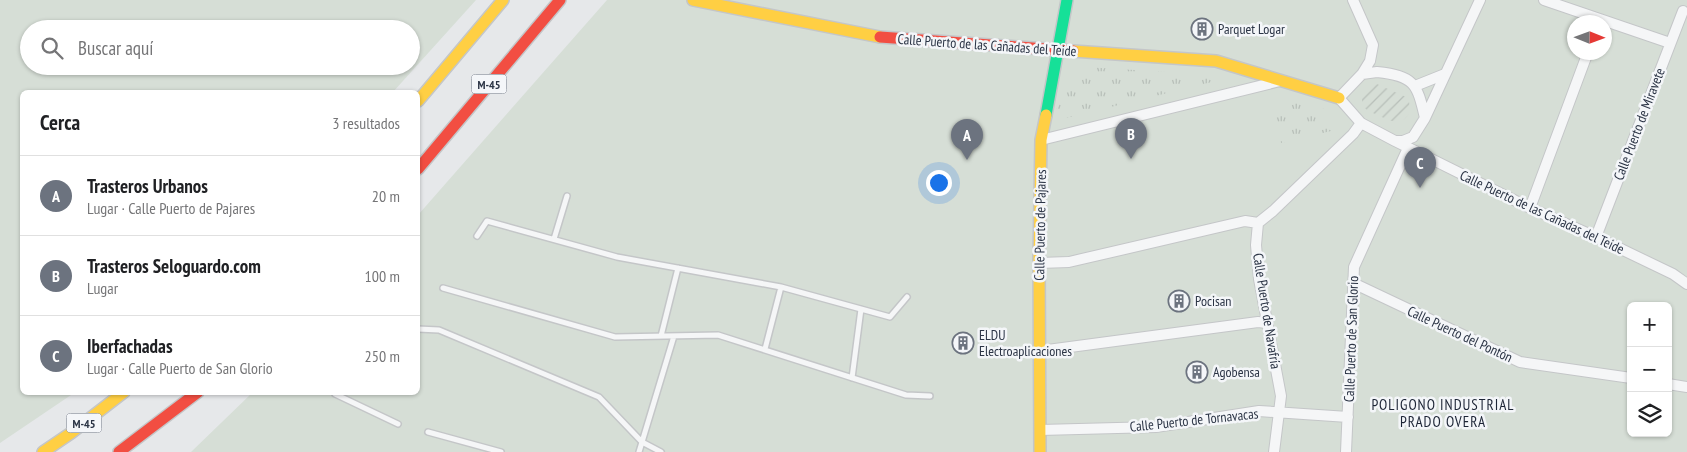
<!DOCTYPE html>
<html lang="es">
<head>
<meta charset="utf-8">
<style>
  :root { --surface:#fff; --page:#f2f2f2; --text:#202124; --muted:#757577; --line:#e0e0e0; --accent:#6c737f }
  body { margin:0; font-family:"PT Sans Narrow",sans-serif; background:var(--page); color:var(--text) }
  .controls { position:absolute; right:15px; bottom:15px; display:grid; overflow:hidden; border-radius:8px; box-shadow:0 1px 4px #0004 }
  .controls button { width:45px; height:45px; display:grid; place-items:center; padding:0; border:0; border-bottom:1px solid var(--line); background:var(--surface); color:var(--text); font:25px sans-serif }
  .compass { position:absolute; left:1567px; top:15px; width:45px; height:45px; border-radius:50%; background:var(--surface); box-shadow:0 1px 4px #0004; rotate:91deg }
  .you { position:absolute; left:938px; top:182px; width:18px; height:18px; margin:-12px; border:4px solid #fff; border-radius:50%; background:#1a73e8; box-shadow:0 0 0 8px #1a73e833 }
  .badge { display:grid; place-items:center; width:32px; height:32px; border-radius:50%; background:var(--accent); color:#fff; font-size:16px; font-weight:700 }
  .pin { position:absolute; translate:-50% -41px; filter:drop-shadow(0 1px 2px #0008) }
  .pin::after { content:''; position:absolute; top:26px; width:18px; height:15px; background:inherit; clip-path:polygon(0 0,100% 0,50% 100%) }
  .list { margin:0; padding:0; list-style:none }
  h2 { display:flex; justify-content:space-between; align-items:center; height:65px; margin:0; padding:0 20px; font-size:21px }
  h2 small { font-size:16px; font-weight:400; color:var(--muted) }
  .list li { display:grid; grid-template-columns:32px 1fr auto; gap:15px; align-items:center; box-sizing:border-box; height:80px; padding:0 20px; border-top:1px solid var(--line) }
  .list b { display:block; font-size:19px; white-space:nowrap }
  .list p { margin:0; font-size:16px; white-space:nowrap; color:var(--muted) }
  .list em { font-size:16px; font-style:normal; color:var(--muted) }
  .icon { flex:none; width:28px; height:28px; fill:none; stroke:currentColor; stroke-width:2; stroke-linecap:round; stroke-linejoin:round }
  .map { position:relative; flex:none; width:1687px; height:452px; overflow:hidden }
  .search { position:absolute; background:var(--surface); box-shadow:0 1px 4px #0004; left:20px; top:20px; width:400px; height:55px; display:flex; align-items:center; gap:12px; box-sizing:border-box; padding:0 18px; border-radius:28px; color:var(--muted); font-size:19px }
  .panel { position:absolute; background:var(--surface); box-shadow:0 1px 4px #0004; left:20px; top:90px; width:400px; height:305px; border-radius:8px }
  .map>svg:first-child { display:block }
</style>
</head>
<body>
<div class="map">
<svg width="1687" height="452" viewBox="0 0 1687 452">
  <defs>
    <pattern id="park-tufts" width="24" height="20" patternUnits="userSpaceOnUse" patternTransform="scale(1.25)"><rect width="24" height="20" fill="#d6ded6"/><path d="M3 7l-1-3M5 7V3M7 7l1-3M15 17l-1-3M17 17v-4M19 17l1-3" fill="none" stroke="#b8bfb9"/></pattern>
    <pattern id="garden-furrows" width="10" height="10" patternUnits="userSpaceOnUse" patternTransform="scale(1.25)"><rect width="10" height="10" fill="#d6ded6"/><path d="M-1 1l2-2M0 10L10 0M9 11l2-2" fill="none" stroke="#b8bfb9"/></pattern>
  </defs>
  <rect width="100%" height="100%" fill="#e6e8ea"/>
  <path fill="#d6ded6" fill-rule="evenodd" d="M0,0h476l-83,92h-371v300l52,1 -74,50zM29,29h382v37h-382z
    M607,0h1080v452h-1496l61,-59 166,-1v-177zM1574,22h30v30h-30zM1631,306h37v127h-37z"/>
  <path fill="url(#park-tufts)" d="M1085,67l115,7 24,5 -166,41 -3,-1 7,-40 2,1 4,4 14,-11 -1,-2z
    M1297,99c20,5 39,12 44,33l-7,7 -3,-8 -50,12 -8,-38z"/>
  <path fill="url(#garden-furrows)" d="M1377,84l29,13 3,4 1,10c-7,17 -20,10 -32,4 -5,-2 -11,-4 -14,-8 -2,-3 -2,-7 -2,-11l5,-9z"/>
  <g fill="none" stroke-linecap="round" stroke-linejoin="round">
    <g stroke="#c4c6c8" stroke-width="8">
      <path id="lane" d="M477,236l10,-15 130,36 164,30 109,30 17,-20
        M554,239l13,-43
        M443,288l172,49 103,-2 188,60 24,1
        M418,329l21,1 160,67 43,45 19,10
        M661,336l17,-68
        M765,349l16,-62
        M852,378l9,-69
        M336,392l-1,2 63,30
        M428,432l73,20
        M639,452l35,-116"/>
    </g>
    <g stroke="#c4c6c8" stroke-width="12">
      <path id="street" d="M1353,0l20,45 -3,16 -8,13
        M1544,0l126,43
        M1377,72c37,4 40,11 48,46l-12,19 -10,4h-8l-34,-18 -22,-25 23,-24z
        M1415,86l30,-12
        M1425,118l55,-118
        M1041,140l239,-59
        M1395,141l135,67 66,29 77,37 14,10
        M1530,208l58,-156
        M1596,237l87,-226
        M1039,263l30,-1 176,-41 13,2
        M1353,283l167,79 111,16
        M1040,351l218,-29 9,1
        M1668,384l19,3
        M1040,430l116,-3 103,-16 89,6
        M1274,452l7,-56 -22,-117 -3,-34 2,-22 15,-12 80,-77 8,-11
        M1346,452l8,-185 54,-119"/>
    </g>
    <g stroke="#c4c6c8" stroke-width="14">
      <path id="fast" d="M1046,115l21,-115"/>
    </g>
    <g stroke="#c4c6c8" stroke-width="14">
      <path id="slow" d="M693,0l187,37
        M1073,51l143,10 123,37
        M418,101l85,-101
        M43,452l28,-19 53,-41
        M1040,452l-1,-189 2,-123 5,-25"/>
    </g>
    <g stroke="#c4c6c8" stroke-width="14">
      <path id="jam" d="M880,37l193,14
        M418,169l142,-169
        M119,452l79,-60"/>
    </g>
    <use href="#lane" stroke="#f5f6f7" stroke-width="5"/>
    <use href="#street" stroke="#f5f6f7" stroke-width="10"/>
    <use href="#fast" stroke="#16e098" stroke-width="11"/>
    <use href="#slow" stroke="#ffcf43" stroke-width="11"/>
    <use href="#jam" stroke="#f24e42" stroke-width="11"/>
  </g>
  <defs>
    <g id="building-ring" transform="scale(1.125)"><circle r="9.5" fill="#f4f6f9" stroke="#6c737f" stroke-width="1.5"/><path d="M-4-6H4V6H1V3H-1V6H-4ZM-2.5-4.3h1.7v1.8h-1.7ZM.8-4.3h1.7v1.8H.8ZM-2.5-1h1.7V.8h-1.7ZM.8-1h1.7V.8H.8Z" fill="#6c737f"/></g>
  </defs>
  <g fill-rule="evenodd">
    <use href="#building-ring" x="1202" y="29"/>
    <use href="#building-ring" x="1179" y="301"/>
    <use href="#building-ring" x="963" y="343"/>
    <use href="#building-ring" x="1197" y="372"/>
  </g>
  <g text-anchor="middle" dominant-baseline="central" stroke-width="5" stroke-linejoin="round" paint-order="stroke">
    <g fill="#f4f6f9" stroke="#676e7b" stroke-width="1">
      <rect x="471.5" y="74.5" width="35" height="19" rx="4"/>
      <rect x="66.5" y="413.5" width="35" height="19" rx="4"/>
    </g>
    <g font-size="12" font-weight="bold" fill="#2b3445">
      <text x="489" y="84">M-45</text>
      <text x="84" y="423">M-45</text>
    </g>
    <g font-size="14" fill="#2b3445" stroke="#f4f6f9" text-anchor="start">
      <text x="1218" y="29">Parquet Logar</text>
      <text x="1195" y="301">Pocisan</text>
      <text x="979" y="335">ELDU<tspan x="979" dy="16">Electroaplicaciones</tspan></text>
      <text x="1213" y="372">Agobensa</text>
    </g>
    <g font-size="14" fill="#2b3445" stroke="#f4f6f9">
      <text transform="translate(987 45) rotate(4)">Calle Puerto de las Cañadas del Teide</text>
      <text transform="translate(1639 124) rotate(-69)">Calle Puerto de Miravete</text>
      <text transform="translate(1542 212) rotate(25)">Calle Puerto de las Cañadas del Teide</text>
      <text transform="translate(1040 225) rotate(-89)">Calle Puerto de Pajares</text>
      <text transform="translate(1267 311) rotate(81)">Calle Puerto de Navafría</text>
      <text transform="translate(1460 334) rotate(25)">Calle Puerto del Pontón</text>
      <text transform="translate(1351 339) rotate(-88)">Calle Puerto de San Glorio</text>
      <text transform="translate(1194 420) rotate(-6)">Calle Puerto de Tornavacas</text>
    </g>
    <g font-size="15" letter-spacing="1" fill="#1d2536" stroke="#f4f6f9">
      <text x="1443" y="404">POLIGONO INDUSTRIAL<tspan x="1443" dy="17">PRADO OVERA</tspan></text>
    </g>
  </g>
</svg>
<div class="controls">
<button>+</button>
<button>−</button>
<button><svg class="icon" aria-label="layers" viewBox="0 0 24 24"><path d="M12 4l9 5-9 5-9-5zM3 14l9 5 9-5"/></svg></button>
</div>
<svg class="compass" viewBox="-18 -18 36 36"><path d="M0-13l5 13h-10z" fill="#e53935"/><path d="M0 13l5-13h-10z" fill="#757577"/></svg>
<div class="you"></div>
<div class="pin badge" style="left:967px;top:160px">A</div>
<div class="pin badge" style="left:1131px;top:159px">B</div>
<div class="pin badge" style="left:1420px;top:188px">C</div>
<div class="search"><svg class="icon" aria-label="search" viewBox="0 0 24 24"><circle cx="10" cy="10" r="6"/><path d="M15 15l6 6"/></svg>Buscar aquí</div>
<section class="panel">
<h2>Cerca<small>3 resultados</small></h2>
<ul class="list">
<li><span class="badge">A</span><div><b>Trasteros Urbanos</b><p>Lugar · Calle Puerto de Pajares</p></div><em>20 m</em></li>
<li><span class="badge">B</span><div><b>Trasteros Seloguardo.com</b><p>Lugar</p></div><em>100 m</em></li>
<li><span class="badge">C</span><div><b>Iberfachadas</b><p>Lugar · Calle Puerto de San Glorio</p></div><em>250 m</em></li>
</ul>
</section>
</div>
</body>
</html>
